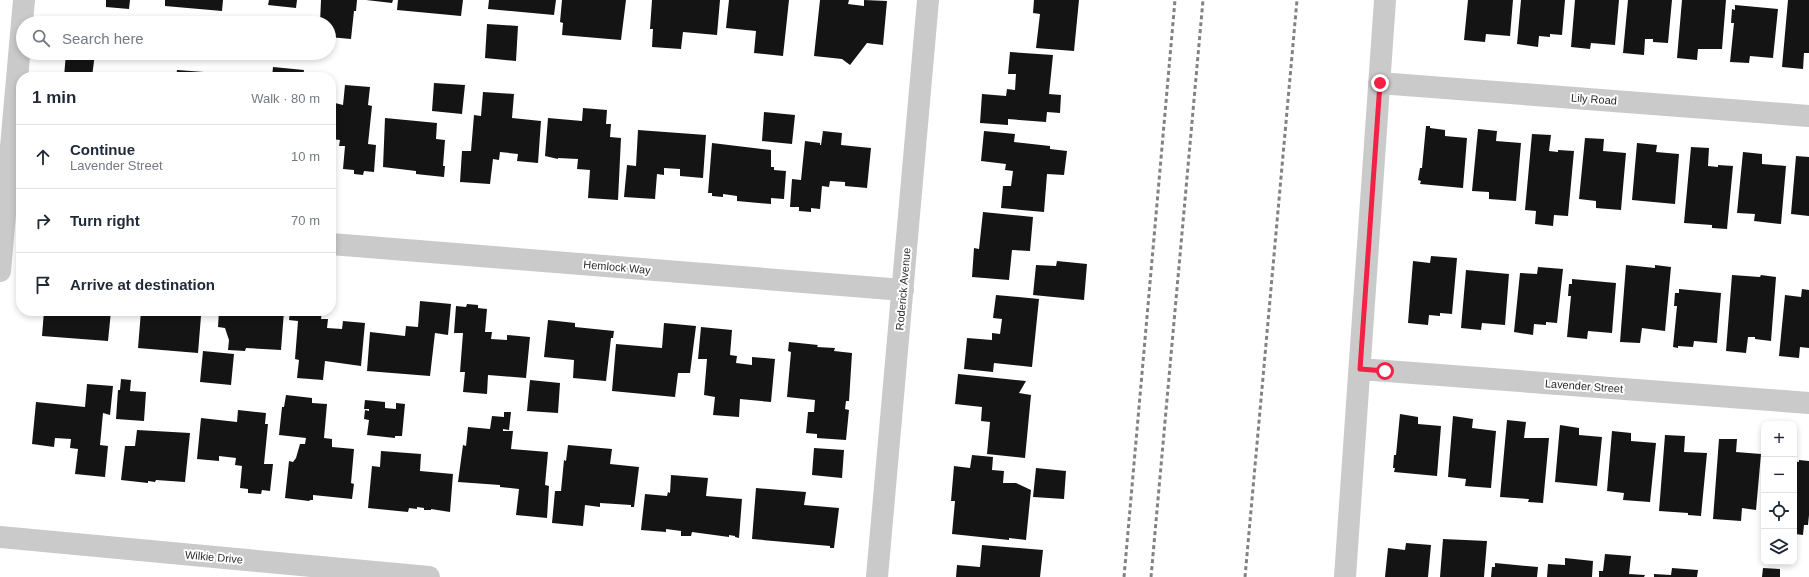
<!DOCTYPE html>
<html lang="en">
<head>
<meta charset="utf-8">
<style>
  :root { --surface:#fff; --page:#f2f2f3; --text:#1f2937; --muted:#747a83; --line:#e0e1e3 }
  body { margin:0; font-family:Helvetica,sans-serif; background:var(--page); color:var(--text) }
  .controls { position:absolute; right:12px; bottom:12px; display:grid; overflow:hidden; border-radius:8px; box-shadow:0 2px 6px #0003 }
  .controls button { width:36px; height:36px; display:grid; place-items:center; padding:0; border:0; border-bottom:1px solid var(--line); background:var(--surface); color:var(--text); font:20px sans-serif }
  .stop { position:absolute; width:12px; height:12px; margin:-9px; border:3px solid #f22145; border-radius:50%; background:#fff }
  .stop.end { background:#f22145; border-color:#fff; box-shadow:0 1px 4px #0008 }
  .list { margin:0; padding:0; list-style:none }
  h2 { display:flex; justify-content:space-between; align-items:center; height:52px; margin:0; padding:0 16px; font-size:17px }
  h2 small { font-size:13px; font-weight:400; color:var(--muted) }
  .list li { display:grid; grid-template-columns:26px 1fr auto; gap:12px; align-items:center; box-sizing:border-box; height:64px; padding:0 16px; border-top:1px solid var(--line) }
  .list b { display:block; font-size:15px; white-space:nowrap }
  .list p { margin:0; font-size:13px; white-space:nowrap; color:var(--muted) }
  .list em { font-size:13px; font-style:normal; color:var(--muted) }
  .icon { flex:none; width:22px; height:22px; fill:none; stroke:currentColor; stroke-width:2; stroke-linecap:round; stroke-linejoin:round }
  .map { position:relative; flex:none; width:1809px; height:577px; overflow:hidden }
  .search { position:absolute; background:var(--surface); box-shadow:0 2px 6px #0003; left:16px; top:16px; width:320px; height:44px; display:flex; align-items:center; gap:10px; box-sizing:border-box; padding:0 14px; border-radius:22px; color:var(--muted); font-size:15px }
  .panel { position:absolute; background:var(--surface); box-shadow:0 2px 6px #0003; left:16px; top:72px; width:320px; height:244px; border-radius:16px }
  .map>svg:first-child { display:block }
</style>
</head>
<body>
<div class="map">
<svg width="1809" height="577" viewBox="0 0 1809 577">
  <rect width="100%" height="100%" fill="#fff"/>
  <path fill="#141414" d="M106,0h24l-1,9 -23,-2z
    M165,0h58l-1,11 -57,-5z
    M269,0h28l-1,8 -28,-3z
    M321,0h36l-1,11h-2l-3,28 -22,-2v-14h-9z
    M366,0h27l-1,3z
    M398,0h65l-2,16 -64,-6z
    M489,0h67l-2,15 -66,-6z
    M562,0h64l-5,40 -59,-5 1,-12 -3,-1z
    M652,0h68l-3,35 -34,-3 -2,17 -29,-2 1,-18h-3z
    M729,0h60l-6,56 -29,-3 2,-22 -30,-3z
    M820,0h29l-1,4 16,2v-6l23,1 -4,44 -16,-2 -17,22 -8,-6 -28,-3z
    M1034,0h45l-5,51 -38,-3 4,-34 -7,-1z
    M1468,0h45l-3,36 -24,-2 -1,8 -21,-2z
    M1521,0h44l-3,35 -12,-1v3l-11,-1 -1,11 -21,-3z
    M1575,0h44l-4,45 -24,-2 -1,6 -19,-2z
    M1628,0h44l-4,43 -15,-1v-3h-8l-1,16 -21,-2z
    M1682,0h44l-4,49h-24l-1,11 -20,-2z
    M1788,0h21v53h-5l-1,16 -21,-2z
    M1735,5l43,4 -5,49 -23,-2 -1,7 -19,-1 4,-39h-3l1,-14 3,1z
    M487,24l31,2 -2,35 -31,-3z
    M1010,52l43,3 -4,39 12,1 -1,18 -13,-1 -1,10 -38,-3v6l-28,-2 2,-29 24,2 1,-7 8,1 1,-16h-8z
    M66,53h29l-3,24h-28z
    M273,67l31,3 -1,7h-31z
    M177,70l27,2v5h-28z
    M434,83l31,2 -3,29 -30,-3z
    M345,85l25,2 -2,18 4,1 -4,38 8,1 -2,27 -10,-1 -1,4 -9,-1v-4l-11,-1 2,-23h-6l1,-6 -9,-1v-37l12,3z
    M483,92l31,2 -2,24 29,3 -3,42 -21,-2 1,-7 -18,-2 -1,8 -6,-1 -3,25 -30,-2 2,-31h9l3,-36 7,1z
    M583,108l24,2 -1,14h5l-1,13 11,1 -3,62 -30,-2 2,-28 -13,-1 1,-10 -20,-1v1l-13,-3 3,-38 34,3z
    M764,112l31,3 -3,29 -30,-3z
    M385,118l52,5 -1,16 9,1 -2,26h2l-1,11 -28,-3v-3l-33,-4z
    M1426,126h4v2l15,2v6l22,2 -4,50 -43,-4 1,-3 -3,-1 2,-12h2z
    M1478,129l19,2 -1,10 25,2 -5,58 -27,-2v-7l-17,-1z
    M638,130l68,5 -3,43 -23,-2v-7l-16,-1v7l-7,-1 -2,25 -31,-2 3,-32 9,1z
    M823,131l19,2 -1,12 30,3 -4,40 -22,-2v-4l-15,-1 -1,6 -7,-1 -2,23 -9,-1v4l-12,-1v-4h-9l2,-28 9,1 4,-39 15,2v2h1z
    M984,131l31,3 -1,8 36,4v3l17,2 -3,24 -17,-1 -3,38 -43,-4 2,-22h8l2,-15 -8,-1 1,-6 -25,-3z
    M1532,134l19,1 -2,16 9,1v-2l16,1 -6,65 -14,-1 -1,11 -18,-2 1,-13 -11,-1z
    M1585,138l19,1 -1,12 23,2 -5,57 -25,-2v-7l-17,-2z
    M712,143l59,7v17h3v3l12,1 -2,28 -13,-1v6l-34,-3v-5l-14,-2v3l-11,-1v-3h-4z
    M1637,143l20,2 -1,7 23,2 -4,50 -43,-4z
    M1691,147l18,1 -1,18 10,1v-2l15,1 -6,63 -15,-1v-3l-28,-2z
    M1743,152l19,2v10l24,2 -5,58 -27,-3 1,-7 -18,-1z
    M1796,156l13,1v59l-18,-2z
    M983,212l50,5 -3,34 -18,-1 -3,30 -37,-3 2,-29 5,1z
    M1431,256l26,2 -5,56 -12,-1v3l-11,-1 -1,10 -20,-2 5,-62 17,2z
    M1057,261l30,3 -3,36 -51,-5 3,-30 20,1z
    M1626,265l29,3v-3l16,2 -6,64 -23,-3 -2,15 -20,-1z
    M1538,267l25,2 -6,54 -11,-1v3l-12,-1 -1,11 -19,-3 6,-59 17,1z
    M1466,270l43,4 -4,51 -23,-2 -1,7 -20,-2z
    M1732,275l28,2 1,-2 15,2 -5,64 -16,-2v-2h-7l-2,16 -20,-2z
    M1572,279l44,4 -4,50 -24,-2 -1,8 -20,-2 4,-41h-3l1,-12h3z
    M1679,289l42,4 -4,50 -23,-2 -1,6 -15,-1v2l-5,-1 4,-41h-3l1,-13h4z
    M1802,289l7,1v58l-9,-1 -1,11 -20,-2 6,-61 16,2z
    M996,295l43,4 -7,68 -38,-4 -1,9 -29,-3 3,-31 25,2v-7l8,1 2,-15 -9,-1z
    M420,301l31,3 -3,31 -13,-2 -5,43 -63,-5 3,-39 35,4 1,-10 12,1z
    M467,304l11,1v3l9,1 -2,23h7l-1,7 16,1v-5l23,2 -4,41 -38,-3 -1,19 -24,-2 2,-20h-5l3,-39h-9l2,-27 10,1z
    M44,311h67l-3,30 -66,-5z
    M141,311h36v3l24,2 -3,37 -60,-5z
    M219,311h65l-3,39 -35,-2 -1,3 -17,-1 1,-10 -4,-12 -7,-1z
    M290,311h32l-1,8h7l-1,9 15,1 1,-8 22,2 -4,43 -36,-5 -2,19 -26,-2 2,-18 -4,-1 3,-38 -9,-1z
    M548,320l27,3v4l39,4 -1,7h-2l-5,43 -33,-3 1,-18 -30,-3z
    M664,323l32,3 -6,47h-12l-3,24 -63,-6 4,-47 46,4z
    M701,327l31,3 -2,25 7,1 -1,7 16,2v-8l23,2 -4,43 -31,-3 -1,18 -26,-2 2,-18 -11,-2 3,-36h-9z
    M789,342l29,3 -1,2 18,1 -1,3 18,2 -3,48h-3l-1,8 4,1 -3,30 -29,-2v-4l-11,-1 2,-21h6l1,-12 -28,-3 4,-45 -3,-1z
    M203,351l31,3 -3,31 -31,-3z
    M958,374l68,7 -7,12 12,2 -6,63 -38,-4 3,-32 -9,-1 1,-14 -27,-3z
    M121,379l10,1 -1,11 16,1 -2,29 -28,-2 2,-29h2z
    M530,380l30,3 -2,30 -31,-2z
    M87,384l26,2 -3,29 -7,-2 -3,32 8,1 -3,31 -30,-3 3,-25 -8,-1 1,-9 -16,-1 -1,9 -22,-3 4,-42 49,5z
    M286,395l26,3v5l15,1 -3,34 8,1v8l22,2 -3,34 3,1 -2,15 -39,-4v5h-3l-1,1 -24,-3 4,-37 4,1 3,-4 4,-14h5l1,-6 -27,-3 3,-28h2z
    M365,400l20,2v6l11,1v-6l9,1 -3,32h-7v2l-28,-3 2,-15 -5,-1 1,-9 4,1v-2h-5z
    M238,410l28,3 -1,11h3l-4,40h9l-3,27 -8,-1 -1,4 -13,-1v-4l-8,-1 2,-22 -7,-1 1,-7 -17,-2v5l-22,-2 4,-41 36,4z
    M504,412h7l-2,18 -6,-1v2h10l-2,18 37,3 -3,33 4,1 -2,32 -31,-3 3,-26 -19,-2v-2l-42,-3 5,-37 3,1 2,-19 22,2 2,-13 12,1z
    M1400,414l18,3v7l23,2 -4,50 -43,-4 1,-4h-2l1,-13h2z
    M1453,416l20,3 -1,9 24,3 -5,57 -26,-2 1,-7 -18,-2z
    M1507,420l19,2 -2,16h25l-6,65 -15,-1 1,-3 -29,-2z
    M1560,425l19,3v7l23,2 -5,49 -42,-4z
    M137,430l53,3 -5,49 -29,-2 -1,2 -7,-1v2l-27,-3 4,-34h10z
    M1612,431l19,2v8l25,2 -6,59 -27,-2 1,-7 -17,-2z
    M1665,435l20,1 -1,16 23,1 -6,63 -13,-1v-2l-29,-2z
    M1719,439h18l-1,13 25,2 -5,56 -14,-2 -1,13 -28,-2z
    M568,445l44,4 -2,15 29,3 -5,40h-3v-2l-31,-2v4l-15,-2 -2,21 -31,-3 3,-32h6l3,-31 2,1z
    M814,448l30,2 -2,28 -30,-3z
    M381,451l40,3 -1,17 33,3 -3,38 -19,-3v1h-7v-2l-7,-1v2l-8,-1 -1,4 -40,-4 4,-42 8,1z
    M972,455l21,2 -1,13 12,1 -1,12h13l15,7 -5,50 -17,-2v2l-57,-6 3,-33h-4l3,-35 16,2z
    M1799,460l10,1v54l-1,10h-4l-1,10 -8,-1 1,-9 -2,-1v-63l5,1z
    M1036,468l30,3 -2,28 -31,-2z
    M671,475l37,3 -2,18 36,3 -3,39 -4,-1v-1l-6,-1v2l-37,-5 -1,4h-10v-5l-15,-2v3l-25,-2 4,-36 22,2 1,-4 2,1z
    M756,488l50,4 -2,13 35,3 -5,40h-4v-2l-78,-7z
    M1443,539l44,2 -3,36h-44z
    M1406,543l25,2 -3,32h-43l3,-29 17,2z
    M982,545l61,5 -3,27h-84l1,-12 23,2z
    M1605,554l26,2 -2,18 16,1 -1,2h-45v-6h4z
    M1565,558l28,3 -1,16h-45l1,-13 17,1z
    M1495,563l43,4 -1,10h-46l1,-10h3z
    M1672,568l26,2 -1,7h-43v-3l17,1z
    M1763,568l17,1v8h-18z"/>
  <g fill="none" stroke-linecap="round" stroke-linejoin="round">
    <path stroke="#cacaca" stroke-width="22" d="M1379,83l430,33
      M331,244l572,46
      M0,271l24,-271
      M1360,369l449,34
      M0,537l429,40
      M877,577l51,-577
      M1345,577l40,-577"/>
    <path stroke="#828282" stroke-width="3" stroke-dasharray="4 3" stroke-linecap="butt" d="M1124,577l51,-577
      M1151,577l52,-577
      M1245,577l52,-577"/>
  </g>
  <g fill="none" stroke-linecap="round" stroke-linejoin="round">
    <path stroke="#f22145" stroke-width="5" d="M1380,83l-20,286 25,2"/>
  </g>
  <g text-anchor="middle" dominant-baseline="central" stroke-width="4" stroke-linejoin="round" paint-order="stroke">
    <g font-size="11" fill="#2d2d2d" stroke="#fff">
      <text transform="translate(1594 99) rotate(4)">Lily Road</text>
      <text transform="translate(617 267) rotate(5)">Hemlock Way</text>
      <text transform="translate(903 289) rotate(-85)">Roderick Avenue</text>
      <text transform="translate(1584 386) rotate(4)">Lavender Street</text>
      <text transform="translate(214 557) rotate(5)">Wilkie Drive</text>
    </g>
  </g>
</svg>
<div class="controls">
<button>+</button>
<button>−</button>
<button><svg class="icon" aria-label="locate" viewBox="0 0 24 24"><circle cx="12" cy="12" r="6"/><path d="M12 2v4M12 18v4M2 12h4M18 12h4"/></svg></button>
<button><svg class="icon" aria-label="layers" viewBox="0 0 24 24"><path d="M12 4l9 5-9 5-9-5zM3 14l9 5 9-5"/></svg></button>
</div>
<div class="stop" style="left:1385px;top:371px"></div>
<div class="stop end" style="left:1380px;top:83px"></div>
<div class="search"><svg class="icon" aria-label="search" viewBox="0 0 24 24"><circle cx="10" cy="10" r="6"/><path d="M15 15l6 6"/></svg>Search here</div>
<section class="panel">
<h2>1 min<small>Walk · 80 m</small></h2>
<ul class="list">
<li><svg class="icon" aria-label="ahead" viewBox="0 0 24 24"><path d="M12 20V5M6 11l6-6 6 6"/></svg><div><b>Continue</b><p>Lavender Street</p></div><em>10 m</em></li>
<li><svg class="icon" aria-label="right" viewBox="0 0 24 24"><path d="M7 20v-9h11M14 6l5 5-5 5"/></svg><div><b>Turn right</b></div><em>70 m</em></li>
<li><svg class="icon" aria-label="arrive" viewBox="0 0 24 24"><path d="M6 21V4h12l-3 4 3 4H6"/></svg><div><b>Arrive at destination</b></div></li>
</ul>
</section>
</div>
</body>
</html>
